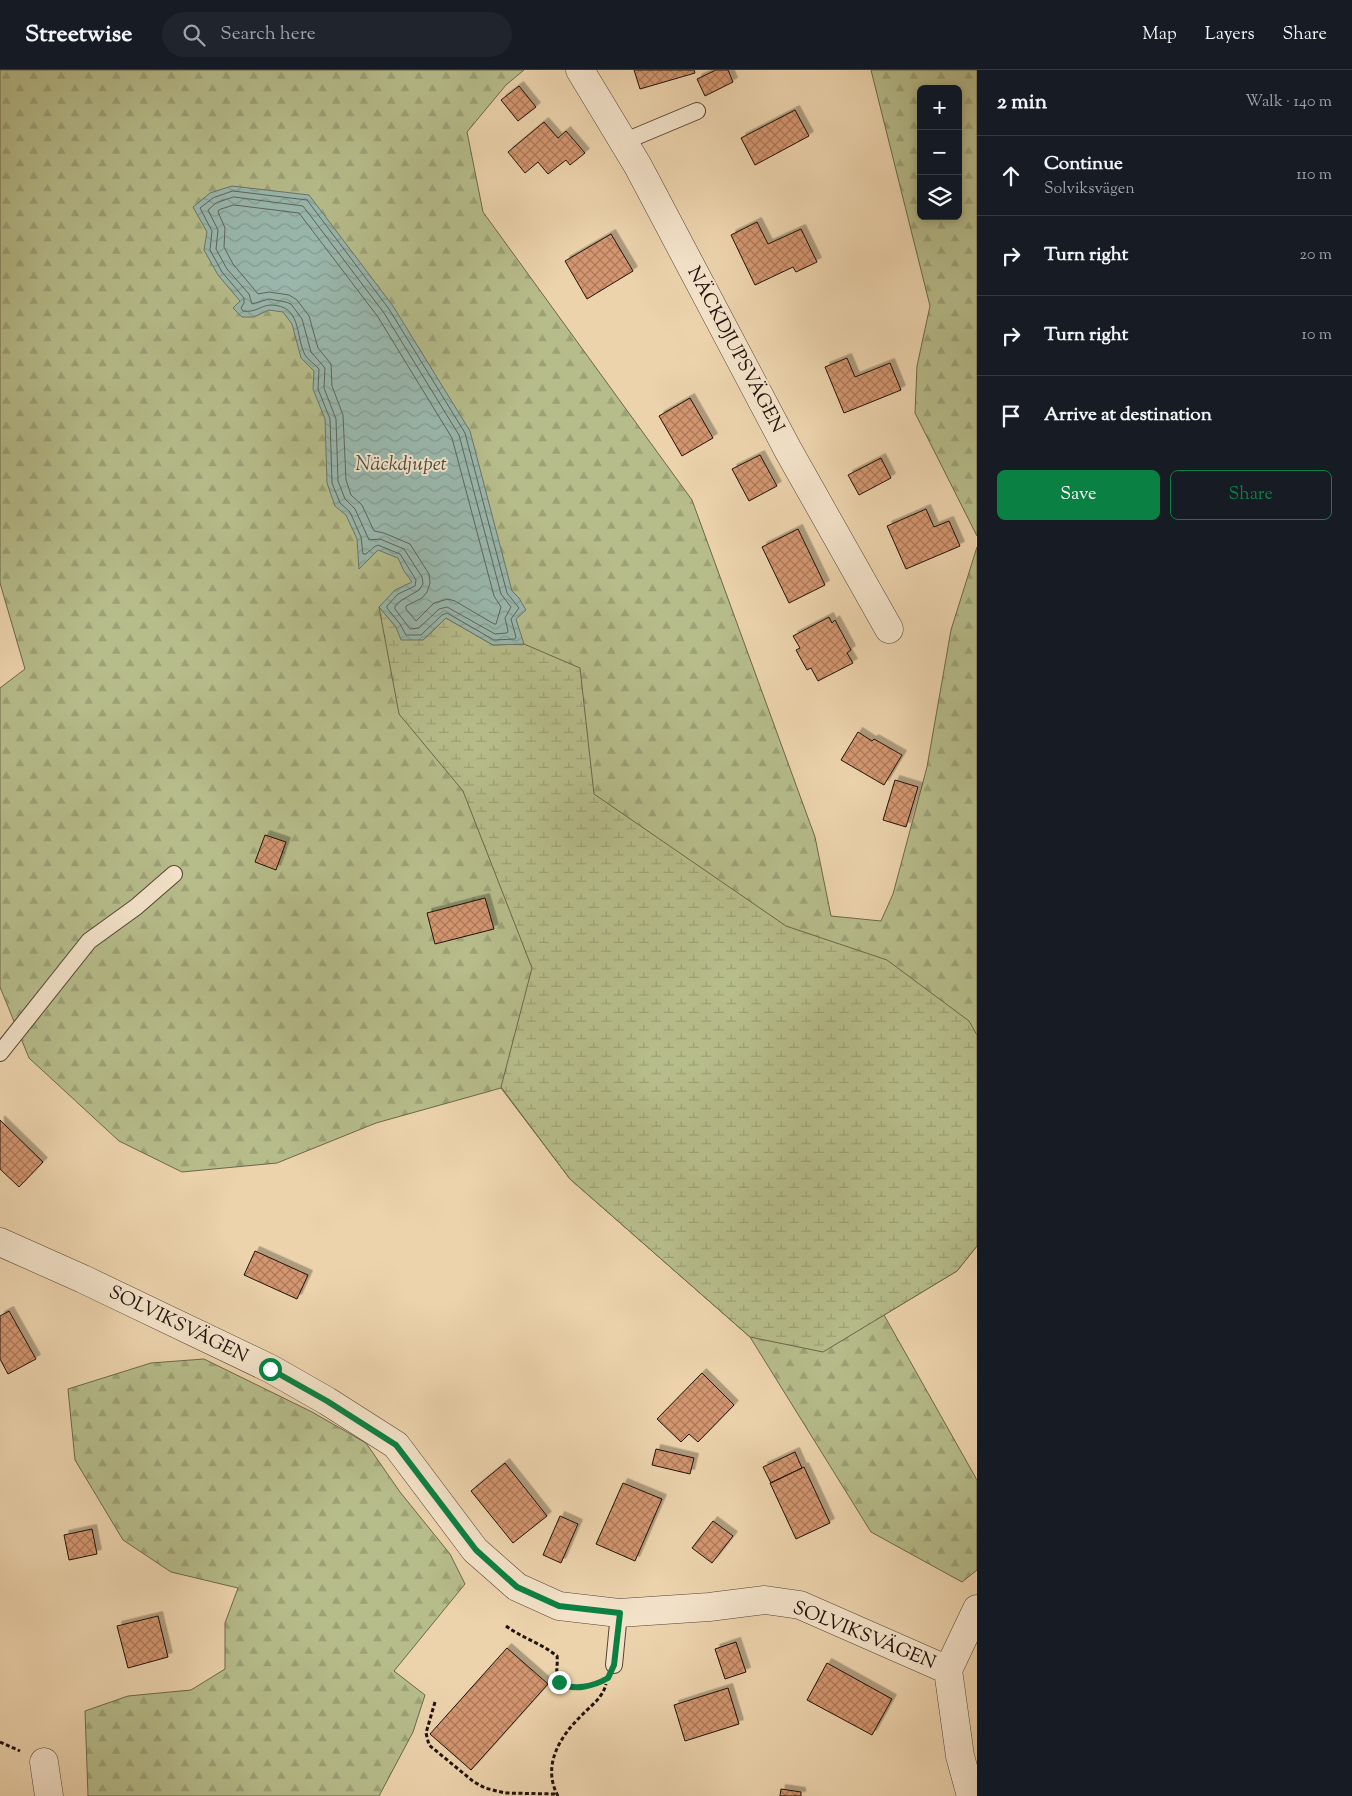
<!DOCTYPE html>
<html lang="en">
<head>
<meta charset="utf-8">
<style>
  :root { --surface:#171b24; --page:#20242c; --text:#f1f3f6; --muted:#9ea1a6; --line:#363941; --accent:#0b8043 }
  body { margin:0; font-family:"Sorts Mill Goudy",serif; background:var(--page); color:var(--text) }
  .controls { position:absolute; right:15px; top:15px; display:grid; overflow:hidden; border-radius:8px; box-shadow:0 2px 8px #0003 }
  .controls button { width:45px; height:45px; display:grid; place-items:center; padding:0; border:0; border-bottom:1px solid var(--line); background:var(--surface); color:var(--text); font:25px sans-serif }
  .stop { position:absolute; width:15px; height:15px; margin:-11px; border:4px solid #0b8043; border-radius:50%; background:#fff }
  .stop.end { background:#0b8043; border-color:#fff; box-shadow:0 1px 5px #0008 }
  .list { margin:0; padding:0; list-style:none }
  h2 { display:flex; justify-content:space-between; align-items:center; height:65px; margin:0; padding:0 20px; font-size:21px }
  h2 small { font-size:16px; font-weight:400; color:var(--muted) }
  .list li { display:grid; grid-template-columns:32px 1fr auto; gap:15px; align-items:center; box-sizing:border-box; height:80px; padding:0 20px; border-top:1px solid var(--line) }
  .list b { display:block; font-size:19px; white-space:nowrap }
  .list p { margin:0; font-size:16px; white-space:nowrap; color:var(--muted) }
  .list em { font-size:16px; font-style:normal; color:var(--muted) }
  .actions { display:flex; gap:10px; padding:15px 20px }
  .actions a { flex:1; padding:11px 0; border:1px solid var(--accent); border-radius:8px; text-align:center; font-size:18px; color:var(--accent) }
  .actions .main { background:var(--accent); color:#fff }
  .icon { flex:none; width:28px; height:28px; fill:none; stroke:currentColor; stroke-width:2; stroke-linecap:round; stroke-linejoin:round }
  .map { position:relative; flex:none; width:977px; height:1726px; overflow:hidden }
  header { display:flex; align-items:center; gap:30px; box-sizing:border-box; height:70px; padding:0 25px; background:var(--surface); border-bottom:1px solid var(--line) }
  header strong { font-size:24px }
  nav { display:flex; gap:28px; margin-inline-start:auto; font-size:18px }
  .search { width:350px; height:45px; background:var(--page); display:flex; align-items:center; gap:12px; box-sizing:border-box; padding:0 18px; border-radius:28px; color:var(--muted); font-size:19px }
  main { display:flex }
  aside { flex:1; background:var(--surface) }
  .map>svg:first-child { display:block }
</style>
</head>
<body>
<header>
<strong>Streetwise</strong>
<div class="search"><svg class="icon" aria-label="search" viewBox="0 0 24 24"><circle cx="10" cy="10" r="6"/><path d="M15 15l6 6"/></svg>Search here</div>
<nav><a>Map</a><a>Layers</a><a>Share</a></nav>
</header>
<main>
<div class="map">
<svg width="977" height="1726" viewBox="0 0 977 1726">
  <defs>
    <pattern id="forest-firs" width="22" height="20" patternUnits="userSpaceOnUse" patternTransform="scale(1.25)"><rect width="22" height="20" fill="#b6bc8a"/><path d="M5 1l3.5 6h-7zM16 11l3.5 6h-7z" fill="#9ca176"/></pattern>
    <pattern id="wetland-marsh" width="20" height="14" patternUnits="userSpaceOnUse" patternTransform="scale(1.25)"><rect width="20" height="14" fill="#b6bc8a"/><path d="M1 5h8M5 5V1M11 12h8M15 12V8" fill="none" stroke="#9ca176"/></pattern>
    <pattern id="water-waves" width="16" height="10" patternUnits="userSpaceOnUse" patternTransform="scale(1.25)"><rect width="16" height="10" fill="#99b7ac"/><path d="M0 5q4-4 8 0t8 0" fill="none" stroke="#849c93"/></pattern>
    <pattern id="building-cross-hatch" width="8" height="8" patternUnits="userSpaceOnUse" patternTransform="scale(1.25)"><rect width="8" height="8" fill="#d39670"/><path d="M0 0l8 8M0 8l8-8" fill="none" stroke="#ab795a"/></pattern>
    <filter id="shadow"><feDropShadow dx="4.5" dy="-4.5" stdDeviation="0" flood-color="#0004"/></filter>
  </defs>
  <rect width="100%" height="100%" fill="#ecd3ac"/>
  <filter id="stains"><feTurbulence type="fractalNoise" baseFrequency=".004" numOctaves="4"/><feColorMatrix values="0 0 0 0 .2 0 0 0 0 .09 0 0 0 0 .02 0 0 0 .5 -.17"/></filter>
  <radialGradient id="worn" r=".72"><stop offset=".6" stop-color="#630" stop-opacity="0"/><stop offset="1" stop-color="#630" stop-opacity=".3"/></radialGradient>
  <path fill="url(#forest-firs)" stroke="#6c674a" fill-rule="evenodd" d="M0,0h524l-18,15 -39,47 16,80 209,288 123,337 16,79 50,5 12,-27 34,-127 24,-137 26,-83v699l-20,25 -73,44 93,165v90l-15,12 -91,-50 -121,-195 -180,-158 -69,-91 -125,35 -99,40 -95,9 -63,-31 -90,-83 -29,-71v-299l25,-19 -25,-86z
    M871,0h106v466l-62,-123 2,-47 13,-60zM921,19h37v127h-37z
    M204,1289l108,53 54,31 34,49 50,62 15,30 -71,87 31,24 -12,37 -34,64h-291l-3,-85 43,-15 63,-6 34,-21v-46l13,-35 -67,-16 -48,-32 -48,-80 -7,-71 83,-26z"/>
  <path fill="url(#wetland-marsh)" stroke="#6c674a" d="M379,537l17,20 27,13 23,-22 47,27 31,-1 56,24 14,126 192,132 101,34 82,61 8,14v211l-20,25 -134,81 -73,-15 -180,-158 -69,-92 31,-119 -69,-177 -64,-77z"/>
  <path fill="url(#water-waves)" stroke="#69756c" d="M232,116l77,9 84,111 77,125 42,160 7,7 7,12 -10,9 8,25 -31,1 -47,-27 -23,22h-22l-5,-13 -17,-20 16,-17 17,-8 -8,-11 -6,-13 -20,-8 -19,19 -2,-30 -11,-24 -11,-9 -8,-23 -2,-64 -12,-30 1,-18 -13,-13 -9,-34 -9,-12 -14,-2 -15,7h-12l-9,-9 7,-7 -22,-26 -14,-25 3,-18 -14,-25 17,-14z"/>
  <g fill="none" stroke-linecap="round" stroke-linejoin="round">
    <path stroke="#5d645c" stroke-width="1" d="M233,121l74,9 82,109 76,124 42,160 12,15 -8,11 5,18 -1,2 -21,1 -47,-27 -5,2 -21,20h-15l-6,-11 -13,-16v-2l11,-12 17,-8 1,-6 -16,-26 -22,-9 -4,2 -8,7h-3l-2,-17 -11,-25 -10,-9 -8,-20 -2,-64 -12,-30 1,-20c-4,-5 -11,-9 -14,-14 -10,-20 -3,-50 -35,-50 -10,1 -15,8 -27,6l-2,-3 3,-5v-5l-22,-26 -12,-22 2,-19 -12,-23 13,-10z
      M234,127l69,9 81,107 75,122 42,159 10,13 -6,11 3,13 -1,2 -12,1 -48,-27 -8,2 -20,19 -9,1 -15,-20v-3l7,-6 17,-10 4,-6 -1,-7 -18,-28 -24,-10 -11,1 -14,-31 -10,-10 -7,-18 -2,-62 -12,-31 1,-20 -14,-16 -9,-33 -11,-15 -5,-2 -17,-3 -17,5 -3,-10 -22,-25 -11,-20 2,-19 -10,-20 8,-7z
      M234,135l65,8 79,104 74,121 42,158 7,11 -5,17h-2l-39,-23 -7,-2 -14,4 -18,18 -10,-12v-3l16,-8 5,-6 3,-9 -1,-9 -19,-30 -26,-11 -10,-2 -12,-26 -11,-10 -5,-15 -3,-65 -11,-29 -1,-22 -13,-16 -9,-32 -12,-16 -8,-5 -20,-3 -11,2 -25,-30 -9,-17 1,-19 -7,-16 1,-2z"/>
  </g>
  <path fill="url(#building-cross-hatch)" stroke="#21120b" filter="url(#shadow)" d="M634,0h60l1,3 -55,16z
    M716,0h12l5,12 -28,14 -8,-17z
    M519,16l17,21 -18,14 -17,-21z
    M795,40l14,26 -54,29 -14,-27z
    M544,52l14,16 8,-7 19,22 -15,12 -4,-5 -18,14 -10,-12 -13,11 -17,-21z
    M757,152l11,22 33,-15 16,33 -21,10 -3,-5 -38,18 -24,-50z
    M611,164l22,37 -46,28 -22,-38z
    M847,288l8,19 35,-14 11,27 -57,23 -19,-46z
    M690,328l23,40 -31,18 -23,-40z
    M760,385l17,31 -28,15 -17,-32z
    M881,388l10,20 -32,17 -11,-20z
    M926,439l8,18 15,-6 11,25 -54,23 -19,-43z
    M798,459l27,56 -36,18 -27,-56z
    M829,547l3,6 3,-3 16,30 -4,3 6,10 -35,18 -7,-13 -4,2 -11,-20 4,-2 -7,-12z
    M858,662l14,9 2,-2 28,16 -18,30 -43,-25z
    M895,710l23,7 -12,40 -23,-7z
    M265,765l21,7 -10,28 -21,-8z
    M485,828l9,31 -59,15 -8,-31z
    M0,1050l43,42 -24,25 -19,-18z
    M255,1181l53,24 -11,24 -53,-24z
    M9,1241l27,48 -28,15 -8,-15v-43z
    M702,1303l32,32 -36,37 -9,-8 -8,8 -24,-23z
    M656,1379l38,9 -4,16 -38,-9z
    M795,1382l7,16 -31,15 -8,-16z
    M505,1393l42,53 -34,27 -42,-52z
    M804,1397l26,56 -34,16 -26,-56z
    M623,1413l39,16 -27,62 -39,-17z
    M560,1446l18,8 -17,39 -18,-8z
    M713,1451l20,15 -21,27 -20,-15z
    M92,1459l5,25 -28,6 -5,-25z
    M158,1546l10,41 -40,11 -11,-42z
    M736,1572l10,30 -21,7 -10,-30z
    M507,1578l41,36 -77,86 -41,-36z
    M827,1593l65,36 -20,36 -65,-35z
    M728,1618l11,36 -54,17 -11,-36z
    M781,1719l20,3v4h-21z"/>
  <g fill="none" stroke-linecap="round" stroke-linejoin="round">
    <g stroke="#544233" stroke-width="18">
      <path id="lane" d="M623,72l74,-31
        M0,983l89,-112 47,-34 38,-33
        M614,1595l5,-52"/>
    </g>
    <g stroke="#544233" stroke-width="29">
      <path id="street" d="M580,0l58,96 150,284 101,179
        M0,1172l83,37 188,90 56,32 69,44 79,105 42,37 42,19 60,7 90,-6 56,-7 35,5 148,65
        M44,1692l5,34
        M971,1726l-11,-40 -12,-86 29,-61"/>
    </g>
    <path stroke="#21120b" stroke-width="3" stroke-dasharray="4 2.5" stroke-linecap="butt" d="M506,1556c16,12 35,17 51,30 1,7 -1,14 0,21 3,17 33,9 43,5
      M435,1632l-9,31 3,12 45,37 11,6 20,5 51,1
      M0,1672l20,9
      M558,1726c-17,-31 3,-61 25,-82 9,-9 20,-17 23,-30"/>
    <use href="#lane" stroke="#f3e2c9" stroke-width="16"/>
    <use href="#street" stroke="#f3e2c9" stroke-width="28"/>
  </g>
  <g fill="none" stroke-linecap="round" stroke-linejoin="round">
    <path stroke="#0b8043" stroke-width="6" d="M270,1299l57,32 69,44 80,105 41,37 42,19 61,7 -6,52 -6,13c-14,8 -35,14 -49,4"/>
  </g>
  <g text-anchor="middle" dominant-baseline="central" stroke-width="4" stroke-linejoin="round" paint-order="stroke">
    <g font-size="19" fill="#21120b" stroke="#f3e2c9">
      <text transform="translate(735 280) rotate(62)">NÄCKDJUPSVÄGEN</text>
      <text transform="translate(178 1255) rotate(26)">SOLVIKSVÄGEN</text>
      <text transform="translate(864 1566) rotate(22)">SOLVIKSVÄGEN</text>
    </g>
    <g font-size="20" font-style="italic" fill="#4b4c43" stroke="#f3e2c9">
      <text x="401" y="395">Näckdjupet</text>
    </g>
  </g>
  <rect width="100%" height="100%" filter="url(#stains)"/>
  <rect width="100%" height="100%" fill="url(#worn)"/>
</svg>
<div class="controls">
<button>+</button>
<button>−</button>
<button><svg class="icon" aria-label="layers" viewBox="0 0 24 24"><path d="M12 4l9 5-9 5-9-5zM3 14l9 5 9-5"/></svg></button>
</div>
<div class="stop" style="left:270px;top:1299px"></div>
<div class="stop end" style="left:559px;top:1612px"></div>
</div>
<aside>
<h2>2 min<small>Walk · 140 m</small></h2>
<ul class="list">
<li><svg class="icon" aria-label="ahead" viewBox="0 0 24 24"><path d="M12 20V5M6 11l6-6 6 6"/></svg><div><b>Continue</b><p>Solviksvägen</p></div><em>110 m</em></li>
<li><svg class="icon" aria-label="right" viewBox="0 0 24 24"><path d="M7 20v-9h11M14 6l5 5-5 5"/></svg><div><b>Turn right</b></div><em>20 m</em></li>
<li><svg class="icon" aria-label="right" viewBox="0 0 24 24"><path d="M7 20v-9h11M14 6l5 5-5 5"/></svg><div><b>Turn right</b></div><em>10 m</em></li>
<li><svg class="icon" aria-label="arrive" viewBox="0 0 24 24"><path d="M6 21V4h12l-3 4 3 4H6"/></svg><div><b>Arrive at destination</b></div></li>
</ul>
<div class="actions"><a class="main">Save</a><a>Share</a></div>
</aside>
</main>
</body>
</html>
